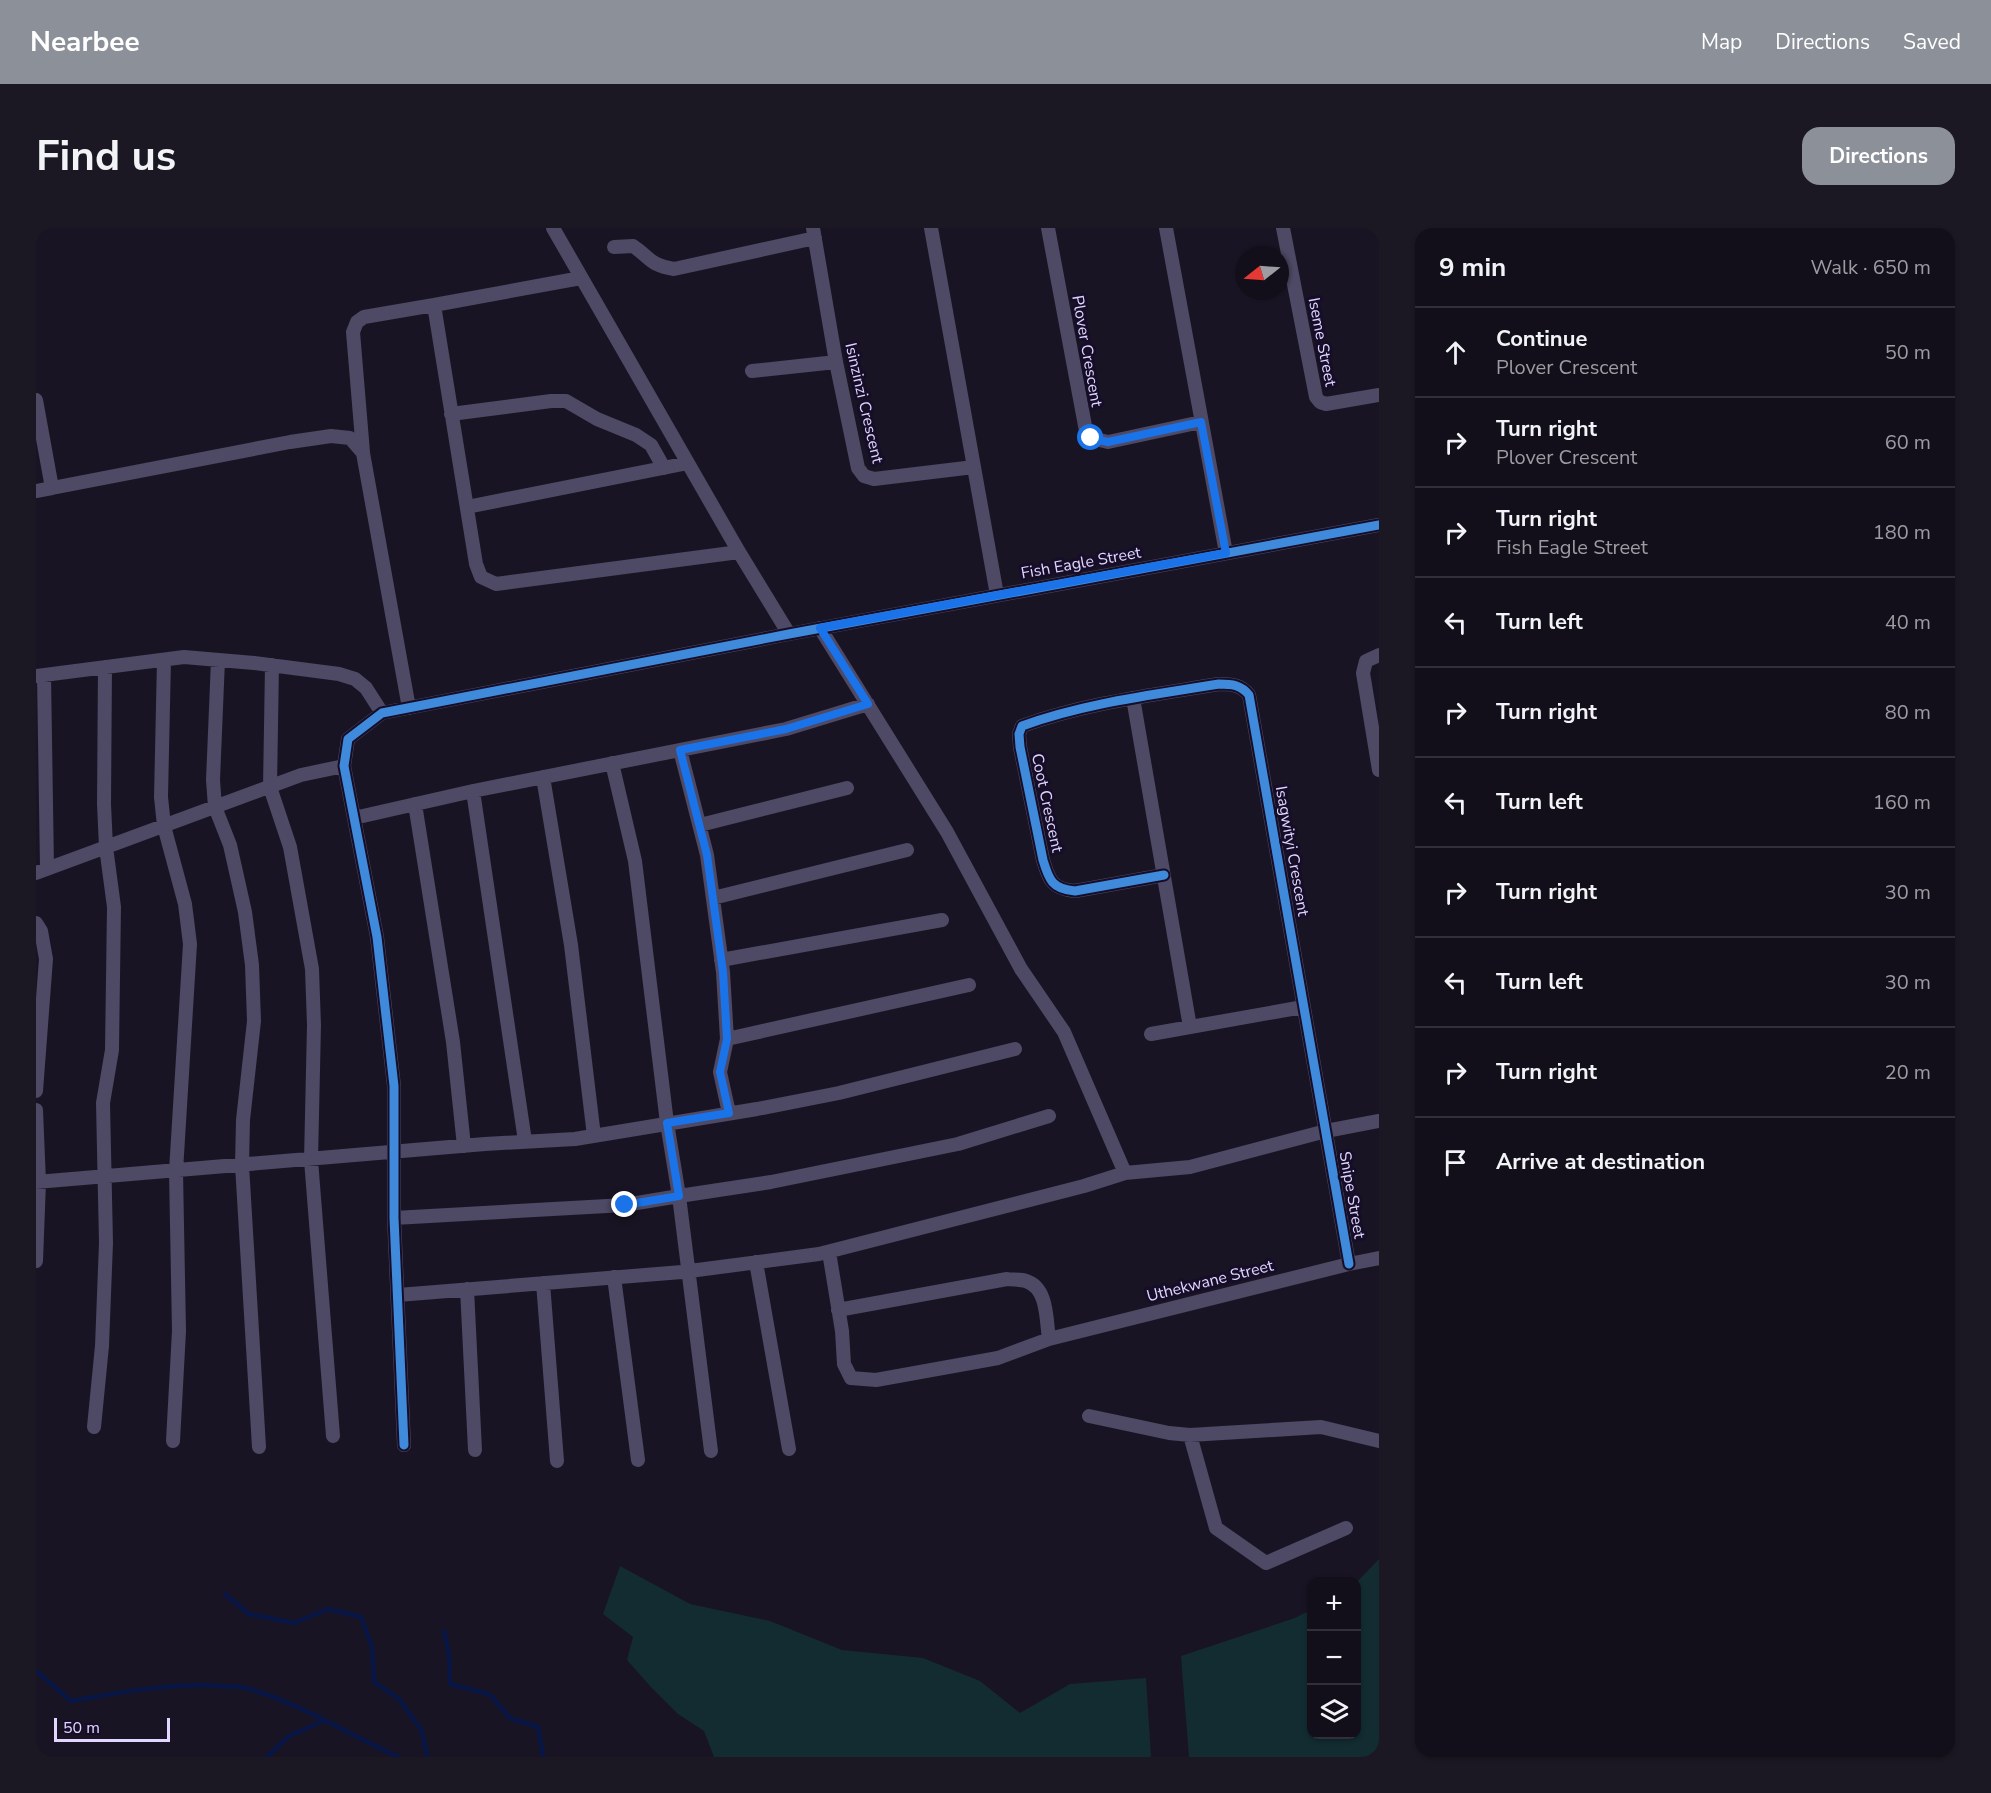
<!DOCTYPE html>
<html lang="en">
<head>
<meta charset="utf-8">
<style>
  :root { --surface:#130f1a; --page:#1c1823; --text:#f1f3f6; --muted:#9d9ca2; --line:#322f39; --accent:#8c9099 }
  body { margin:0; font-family:"Nunito Sans",sans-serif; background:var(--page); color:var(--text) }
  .controls { position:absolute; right:18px; bottom:18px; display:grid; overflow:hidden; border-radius:12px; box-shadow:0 2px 4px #0004 }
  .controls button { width:54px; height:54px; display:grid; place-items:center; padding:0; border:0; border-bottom:2px solid var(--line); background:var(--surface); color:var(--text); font:30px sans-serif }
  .compass { position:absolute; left:1199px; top:18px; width:54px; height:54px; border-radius:50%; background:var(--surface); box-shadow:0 2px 4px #0004; rotate:253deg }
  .scale { position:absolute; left:18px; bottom:15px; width:116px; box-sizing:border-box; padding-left:6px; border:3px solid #e0d6ff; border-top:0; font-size:16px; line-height:21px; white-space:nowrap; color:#e0d6ff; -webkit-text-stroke:4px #160e29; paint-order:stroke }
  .stop { position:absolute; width:18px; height:18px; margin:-14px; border:4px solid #1a73e8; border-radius:50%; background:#fff }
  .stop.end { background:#1a73e8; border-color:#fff; box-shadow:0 2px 6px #0008 }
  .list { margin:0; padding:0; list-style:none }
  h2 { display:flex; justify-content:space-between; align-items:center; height:78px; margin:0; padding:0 24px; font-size:26px }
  h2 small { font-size:20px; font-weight:400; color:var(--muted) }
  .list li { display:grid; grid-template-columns:39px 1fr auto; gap:18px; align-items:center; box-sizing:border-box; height:90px; padding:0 24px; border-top:2px solid var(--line) }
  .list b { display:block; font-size:22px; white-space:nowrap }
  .list p { margin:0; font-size:20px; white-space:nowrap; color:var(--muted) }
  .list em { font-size:20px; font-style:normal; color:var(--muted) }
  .icon { flex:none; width:33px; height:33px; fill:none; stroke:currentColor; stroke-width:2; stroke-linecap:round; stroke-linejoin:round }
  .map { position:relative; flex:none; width:1343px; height:1529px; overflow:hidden; border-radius:18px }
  header { display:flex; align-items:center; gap:36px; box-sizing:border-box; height:84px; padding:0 30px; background:var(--accent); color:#fff }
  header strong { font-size:28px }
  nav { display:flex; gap:33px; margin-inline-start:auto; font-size:21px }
  .intro { display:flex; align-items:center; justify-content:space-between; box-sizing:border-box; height:144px; padding:0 36px }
  h1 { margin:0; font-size:42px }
  .button { padding:15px 27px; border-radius:18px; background:var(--accent); color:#fff; font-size:21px; font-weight:700 }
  main { display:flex; gap:36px; padding:0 36px }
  aside { flex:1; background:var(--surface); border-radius:18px; box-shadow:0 2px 4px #0004 }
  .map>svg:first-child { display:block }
</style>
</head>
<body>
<header>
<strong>Nearbee</strong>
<nav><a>Map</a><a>Directions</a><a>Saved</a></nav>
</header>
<div class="intro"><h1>Find us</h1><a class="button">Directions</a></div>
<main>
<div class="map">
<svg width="1343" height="1529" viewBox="0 0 1343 1529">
  <rect width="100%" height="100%" fill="#191423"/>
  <path fill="#122c32" d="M1343,1331v198h-190l-8,-101 114,-38 16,-8 1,124h44l1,-152z
    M584,1338l70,38 80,17 72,29 81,8 57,23 40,32 50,-29 76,-6 5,79h-437l-10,-26 -26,-17 -28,-28 -23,-26 6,-23 -30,-23z"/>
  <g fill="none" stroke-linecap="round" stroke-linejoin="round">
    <path stroke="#081646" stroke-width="4.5" d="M189,1366l24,20 45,9 34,-14 33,8 11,30 2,35 25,17 23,32 5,26
      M408,1403l5,24 1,29 39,10 21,24 28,9 5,30
      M0,1443l35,30c49,-8 100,-19 150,-15 9,1 19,0 28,3 53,15 100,46 150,68
      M231,1529l22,-21 36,-16"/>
    <path stroke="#4e4964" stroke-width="14" d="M517,0l186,324 50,82
      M777,0l23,134 22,106 6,8 10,3 100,-12
      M895,0l66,367
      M1012,0l38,203 5,7 17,4 93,-20
      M1130,0l60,325
      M1247,0l33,169 4,5 6,2 53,-9
      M578,19l19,-1c18,12 16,19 41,23l141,-31
      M545,50l-147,27 42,259 5,13 15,7 243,-32
      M716,143l84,-9
      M0,172l16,88 -16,3
      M415,186l100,-13h15l31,18 39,16 15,10 13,23
      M327,224l-10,-120 4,-10 7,-5 70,-12
      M16,260l238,-46 41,-6 19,2 13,15 46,255
      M431,279l221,-44
      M784,400l127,204 74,137 43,63 61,141
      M1343,427l-13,6 -3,12 16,97
      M128,432l-3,137 3,29 21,78 5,40 -14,227 3,160 -6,110
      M182,432l-5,120 2,27 15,38 15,67 7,53 2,56 -11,99 -1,45 17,282
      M236,437l-2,122 20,60 22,122 2,56 -3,135 22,276
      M8,447l3,193
      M0,448l148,-19 70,6 85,11 16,5 11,9 16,25
      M1097,470l57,329
      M644,522l27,105 16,117 4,67 -7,33 9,41
      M576,535l23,98 32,262 12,73 32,255
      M507,549l28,168 23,191
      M437,563l52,350
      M379,576l38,238 11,104
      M318,590l119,-27 313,-62 82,-25
      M664,597l147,-37
      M0,645l265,-98 43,-9
      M1128,647l-89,16c-23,-2 -26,-11 -32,-31l-23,-113 -1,-13 3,-8c63,-23 131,-31 197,-42 13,0 22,1 30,11l100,569
      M677,670l194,-48
      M0,695l5,8 5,28 -10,132
      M685,732l221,-40
      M1115,806l152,-27
      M691,811l242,-54
      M0,882l3,72 -3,79
      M0,954l449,-38 90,-5 182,-30 82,-16 176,-44
      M358,990l231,-13 54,-9 92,-14 187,-38 91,-28
      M793,1024l13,79 2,33 7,14 25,2 122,-22 51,-19 300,-75 30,-6
      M720,1034l33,187
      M578,1049l24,183
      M507,1055l14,178
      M431,1061l8,161
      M362,1067l284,-23 137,-18 265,-68 41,-13 65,-6 136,-36 53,-10
      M802,1082l169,-31c5,1 13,0 19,2 22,7 20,38 23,58
      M1053,1188l80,17 21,2 131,-8 58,14
      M58,1199l8,-81 4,-103 -3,-140 9,-53 2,-143 -8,-60 -2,-43 1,-137
      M1154,1207l26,93 50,35 80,-35
      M368,1217l-10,-227v-132l-17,-149 -33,-171 4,-27 34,-26 407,-79 590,-109"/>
    <g stroke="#160e29" stroke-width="13">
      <path id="cycleway" d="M1128,647l-89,16c-23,-2 -26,-11 -32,-31l-23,-113 -1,-13 3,-8c63,-23 131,-31 197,-42 13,0 22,1 30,11l100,569
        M368,1217l-10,-227v-132l-17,-149 -33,-171 4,-27 34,-26 407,-79 590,-109"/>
    </g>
    <use href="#cycleway" stroke="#408adc" stroke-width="9"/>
  </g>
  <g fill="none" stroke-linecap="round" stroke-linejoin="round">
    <path stroke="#1a73e8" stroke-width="8" d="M589,977l54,-9 -12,-73 62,-10 -9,-41 7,-33 -4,-67 -16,-117 -27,-105 106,-21 82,-25 -48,-76 406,-75 -25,-131 -93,20 -17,-4"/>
  </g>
  <g text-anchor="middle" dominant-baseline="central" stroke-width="6" stroke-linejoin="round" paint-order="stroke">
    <g font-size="16" fill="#e0d6ff" stroke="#160e29">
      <text transform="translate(1286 114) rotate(79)">Iseme Street</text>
      <text transform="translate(1051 123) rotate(80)">Plover Crescent</text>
      <text transform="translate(828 175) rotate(77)">Isinzinzi Crescent</text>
      <text transform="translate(1045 335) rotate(-10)">Fish Eagle Street</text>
      <text transform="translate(1011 575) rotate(78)">Coot Crescent</text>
      <text transform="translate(1256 623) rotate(80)">Isagwityi Crescent</text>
      <text transform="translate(1316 967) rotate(80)">Snipe Street</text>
      <text transform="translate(1174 1053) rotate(-14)">Uthekwane Street</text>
    </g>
  </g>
</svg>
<div class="controls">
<button>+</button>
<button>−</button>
<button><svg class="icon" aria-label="layers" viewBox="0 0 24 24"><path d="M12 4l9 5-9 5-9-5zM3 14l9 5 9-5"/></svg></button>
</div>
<svg class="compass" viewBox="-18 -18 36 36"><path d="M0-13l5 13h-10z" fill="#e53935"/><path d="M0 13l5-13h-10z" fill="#9d9ca2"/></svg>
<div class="scale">50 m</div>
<div class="stop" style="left:1055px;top:210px"></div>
<div class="stop end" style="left:589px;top:977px"></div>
</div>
<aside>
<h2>9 min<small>Walk · 650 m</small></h2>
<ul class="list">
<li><svg class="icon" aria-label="ahead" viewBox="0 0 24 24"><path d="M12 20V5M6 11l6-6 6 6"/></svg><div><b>Continue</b><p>Plover Crescent</p></div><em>50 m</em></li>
<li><svg class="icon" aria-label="right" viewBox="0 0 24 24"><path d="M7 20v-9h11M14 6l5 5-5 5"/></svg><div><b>Turn right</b><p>Plover Crescent</p></div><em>60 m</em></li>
<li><svg class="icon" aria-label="right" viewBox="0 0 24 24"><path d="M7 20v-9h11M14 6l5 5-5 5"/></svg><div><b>Turn right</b><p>Fish Eagle Street</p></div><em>180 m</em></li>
<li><svg class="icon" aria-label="left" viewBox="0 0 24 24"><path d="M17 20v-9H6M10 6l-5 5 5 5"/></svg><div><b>Turn left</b></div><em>40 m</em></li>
<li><svg class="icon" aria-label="right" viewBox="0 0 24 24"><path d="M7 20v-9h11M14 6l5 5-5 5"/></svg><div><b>Turn right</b></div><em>80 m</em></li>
<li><svg class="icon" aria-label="left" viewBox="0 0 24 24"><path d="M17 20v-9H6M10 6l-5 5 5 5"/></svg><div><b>Turn left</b></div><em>160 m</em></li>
<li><svg class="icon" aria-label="right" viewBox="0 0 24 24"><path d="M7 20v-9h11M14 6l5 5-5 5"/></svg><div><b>Turn right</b></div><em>30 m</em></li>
<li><svg class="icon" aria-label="left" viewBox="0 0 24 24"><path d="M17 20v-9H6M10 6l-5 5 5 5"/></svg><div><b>Turn left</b></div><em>30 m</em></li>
<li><svg class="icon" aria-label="right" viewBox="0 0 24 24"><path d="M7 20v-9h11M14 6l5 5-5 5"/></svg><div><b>Turn right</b></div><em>20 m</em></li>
<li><svg class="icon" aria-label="arrive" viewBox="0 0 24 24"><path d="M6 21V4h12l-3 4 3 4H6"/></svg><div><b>Arrive at destination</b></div></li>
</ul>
</aside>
</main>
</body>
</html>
